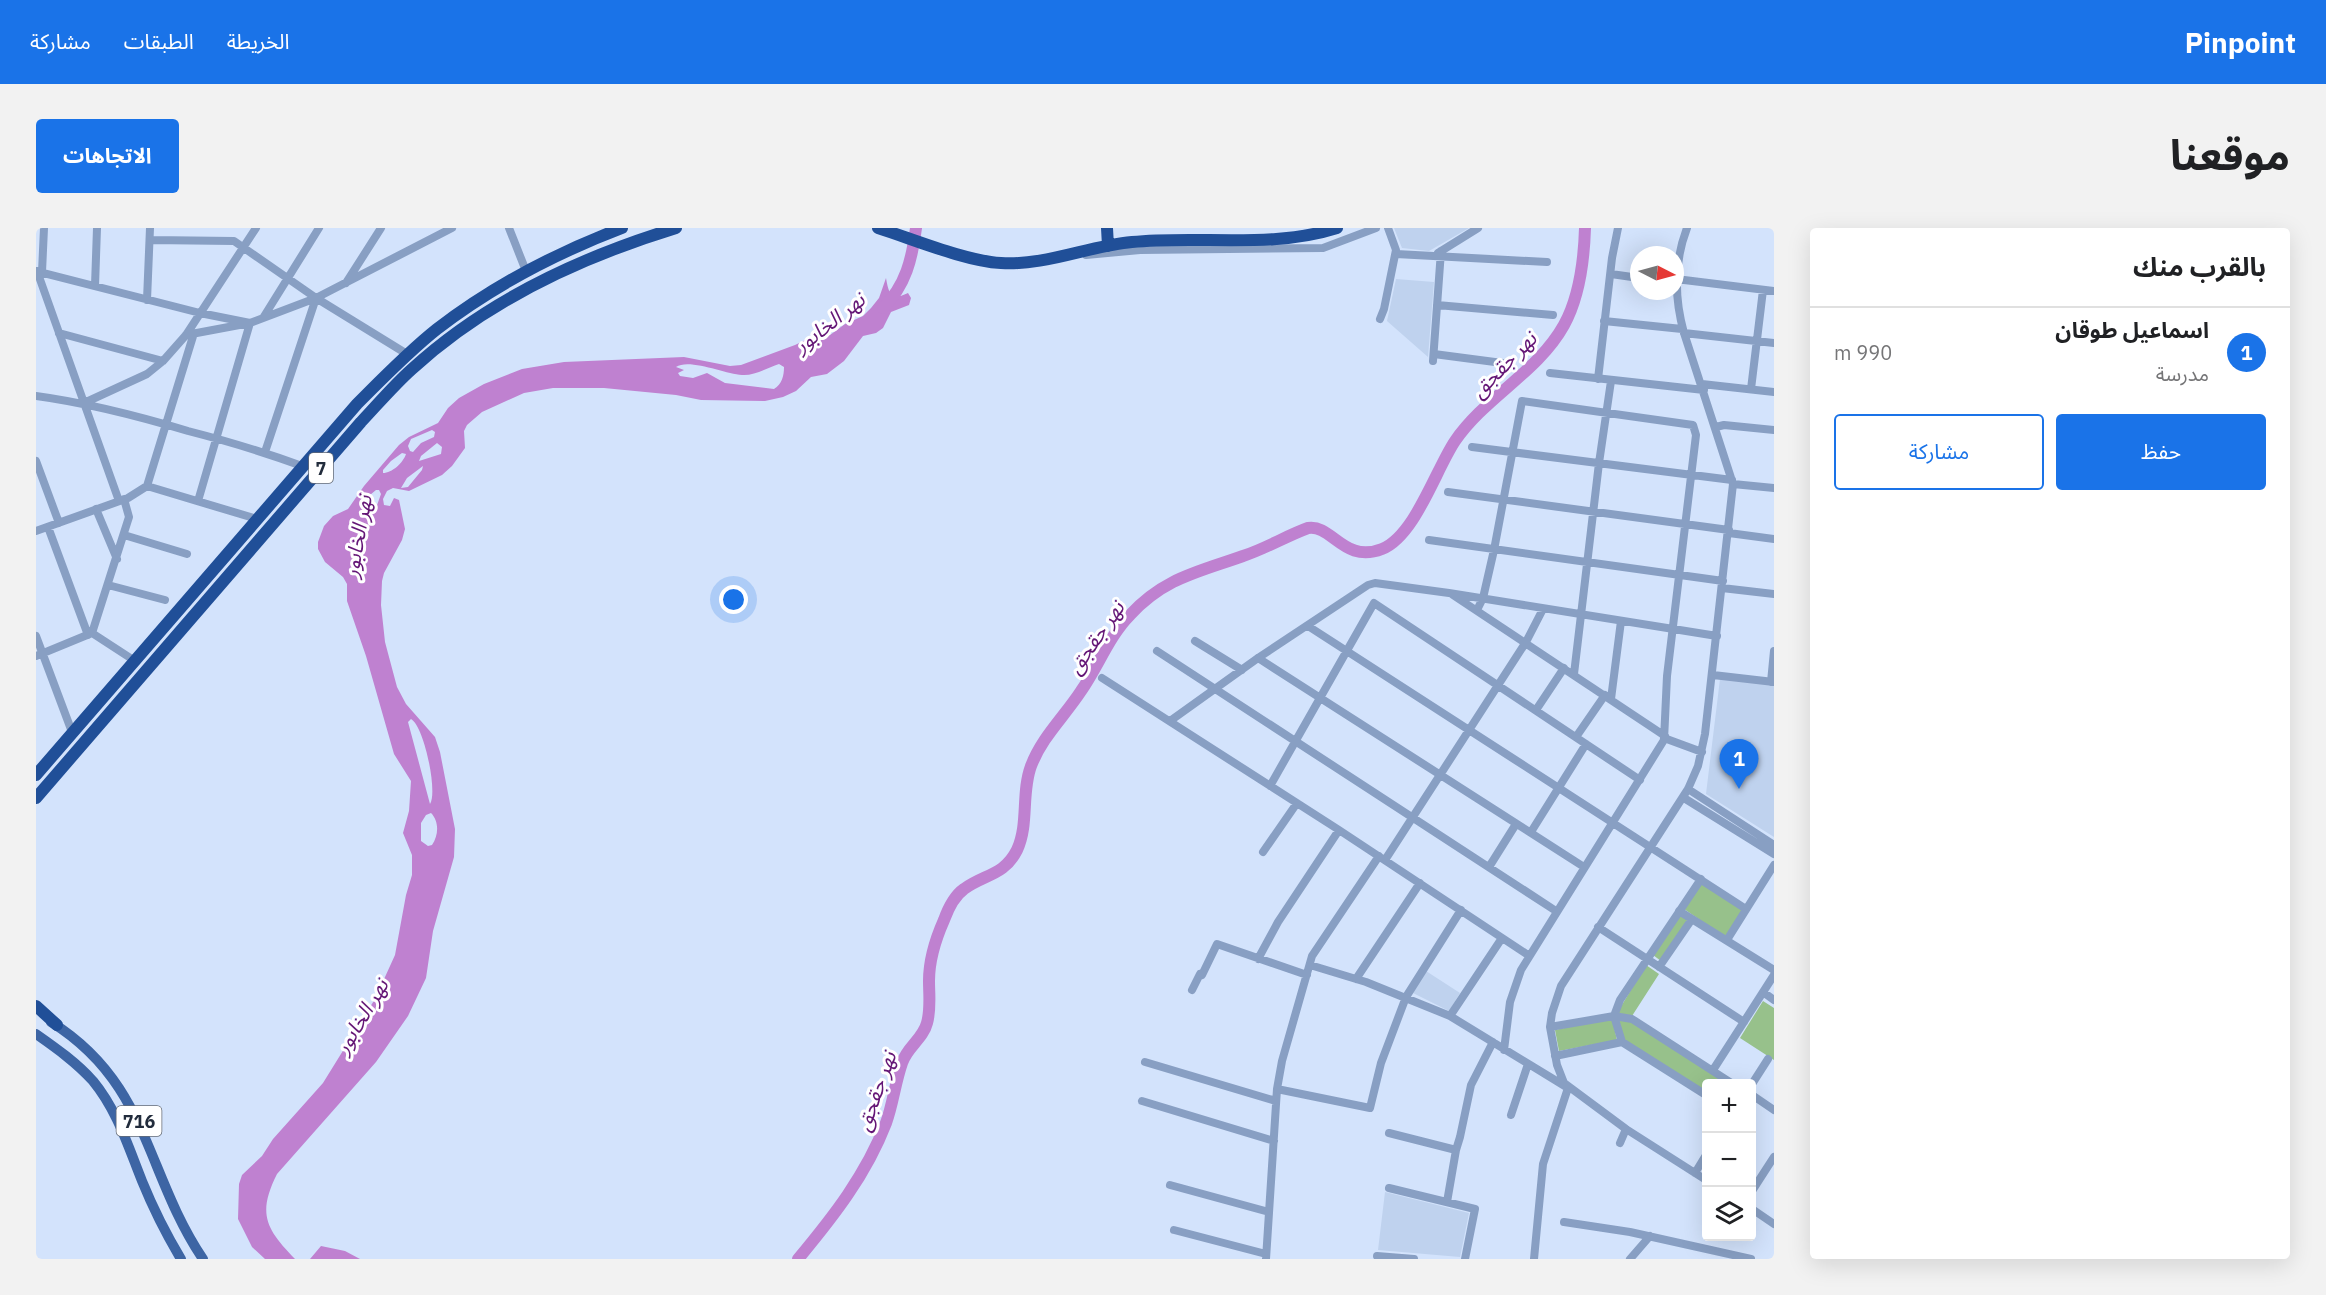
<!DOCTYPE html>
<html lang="ar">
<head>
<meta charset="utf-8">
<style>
  :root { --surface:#fff; --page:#f2f2f2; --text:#202124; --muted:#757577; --line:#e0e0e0; --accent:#1a73e8 }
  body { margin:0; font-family:"IBM Plex Sans","Noto Sans Arabic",sans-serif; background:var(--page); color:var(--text); direction:rtl }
  .controls { position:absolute; right:18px; bottom:18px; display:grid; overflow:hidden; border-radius:6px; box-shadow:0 6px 24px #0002 }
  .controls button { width:54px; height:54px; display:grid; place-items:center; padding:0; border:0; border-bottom:2px solid var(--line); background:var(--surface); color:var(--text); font:30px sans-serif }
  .compass { position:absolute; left:1594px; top:18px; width:54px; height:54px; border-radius:50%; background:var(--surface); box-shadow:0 6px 24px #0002; rotate:96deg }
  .you { position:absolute; left:698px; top:372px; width:21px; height:21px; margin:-15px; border:4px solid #fff; border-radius:50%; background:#1a73e8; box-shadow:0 0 0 9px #1a73e833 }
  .badge { display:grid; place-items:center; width:39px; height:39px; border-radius:50%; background:var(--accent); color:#fff; font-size:20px; font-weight:700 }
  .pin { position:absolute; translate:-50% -50px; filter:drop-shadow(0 2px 3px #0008) }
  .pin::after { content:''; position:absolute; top:32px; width:21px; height:18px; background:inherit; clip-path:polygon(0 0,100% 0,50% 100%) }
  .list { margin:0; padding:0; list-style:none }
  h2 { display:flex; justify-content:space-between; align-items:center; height:78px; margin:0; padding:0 24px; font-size:26px }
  h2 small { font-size:20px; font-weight:400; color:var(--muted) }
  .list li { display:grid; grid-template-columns:39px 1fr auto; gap:18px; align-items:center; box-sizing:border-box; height:90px; padding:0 24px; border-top:2px solid var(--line) }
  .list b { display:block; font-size:22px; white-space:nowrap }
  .list p { margin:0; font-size:20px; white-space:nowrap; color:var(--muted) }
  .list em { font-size:20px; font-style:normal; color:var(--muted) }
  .actions { display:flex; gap:12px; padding:18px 24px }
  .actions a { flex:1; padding:14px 0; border:2px solid var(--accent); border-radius:6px; text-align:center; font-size:21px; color:var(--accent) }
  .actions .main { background:var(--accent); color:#fff }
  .icon { flex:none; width:33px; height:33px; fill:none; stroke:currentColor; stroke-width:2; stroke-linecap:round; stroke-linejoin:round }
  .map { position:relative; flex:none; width:1738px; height:1031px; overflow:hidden; direction:ltr; border-radius:6px }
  header { display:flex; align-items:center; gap:36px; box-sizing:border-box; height:84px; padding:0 30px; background:var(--accent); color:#fff }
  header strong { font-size:28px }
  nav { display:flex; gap:33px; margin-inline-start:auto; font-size:21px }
  .intro { display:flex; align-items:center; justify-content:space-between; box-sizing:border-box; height:144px; padding:0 36px }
  h1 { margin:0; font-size:42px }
  .button { padding:15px 27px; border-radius:6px; background:var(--accent); color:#fff; font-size:21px; font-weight:700 }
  main { display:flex; gap:36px; padding:0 36px }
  aside { flex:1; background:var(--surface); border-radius:6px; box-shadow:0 6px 24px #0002 }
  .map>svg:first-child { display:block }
</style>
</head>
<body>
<header>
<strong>Pinpoint</strong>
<nav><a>الخريطة</a><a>الطبقات</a><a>مشاركة</a></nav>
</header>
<div class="intro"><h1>موقعنا</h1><a class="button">الاتجاهات</a></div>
<main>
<aside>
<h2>بالقرب منك<small></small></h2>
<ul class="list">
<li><span class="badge">1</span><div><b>اسماعيل طوقان</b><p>مدرسة</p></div><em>990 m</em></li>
</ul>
<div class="actions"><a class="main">حفظ</a><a>مشاركة</a></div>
</aside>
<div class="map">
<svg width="1738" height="1031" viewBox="0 0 1738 1031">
  <rect width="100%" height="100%" fill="#d3e3fc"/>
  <path fill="#bfd2ee" d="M1358,0h75l-40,23 -27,-3z
    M1360,51l38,3 -6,75 -41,-36z
    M1684,451l54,5v153l-68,-43z
    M1390,743l34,22 -11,18 -36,-18z
    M1349,964l84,21 -9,44 -82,-7z"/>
  <path fill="#97c18b" d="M1665,654l42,28 -18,27 -41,-28z
    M1644,685l8,6 -27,42 -8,-6z
    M1610,737l13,9 -27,42 -15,-3z
    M1727,773l11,7v52l-34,-22z
    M1576,790l5,22 -58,11 -4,-21z
    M1583,792l13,2 94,61 -20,1v8l-82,-51z"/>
  <path fill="#bf81d0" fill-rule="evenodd" d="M850,50c3,17 5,23 22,15l3,5 -2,7 -18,7 -8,16 -7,5 -13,3 -19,25 -17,13 -16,3 -15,14 -13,6 -18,4 -64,-1 -25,-5 -72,-7h-51l-29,5 -42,19 -15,13 -3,6 1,17 -13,18 -10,9 -33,16 -16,-3 -6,3 -4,8 1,6 6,1 4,-8 5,2 6,29 -3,11 -18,33 -2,8 -1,24 4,37 12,45 9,17 29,33 5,15 15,77 -1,28 -21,74 -7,47 -18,38 -32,46 -99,112c-20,40 -11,55 18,85h-30l-13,-12 -14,-28 1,-35 3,-9 20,-19 11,-17 50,-56 52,-84 20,-44 11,-60 6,-20v-20l-9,-22 6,-22 2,-30 -17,-27 -28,-98 -19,-55v-17l-4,-7 -18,-15 -7,-13v-7l6,-16 9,-10 15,-7 16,-23 35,-41 10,-8 29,-14 10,-15 11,-10 25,-14 38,-15 42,-7 120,-5 46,9 11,-1 54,-20 23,-11 5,-2 7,3 15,-11 18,-8 8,-8 8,-10zM743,136l5,3c0,9 -2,17 -10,22l-49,-6 -18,-10 -14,5 -13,-2 -2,-3 6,-3 -8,-3c13,-9 49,7 66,8 12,1 25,-7 37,-11zM396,202l3,2 -1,5 -13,6 -8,9 -3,-1 -2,-5 3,-7zM401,215l5,4 -1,7 -22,7 2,-5zM366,225l4,1c-3,9 -14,19 -23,19v-3l8,-9zM387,238l-1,4 -14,17 -7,1 6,-10zM340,262h3l2,4 -5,14 -4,2 -6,-8 4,-7zM375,491c13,7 27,73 19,85l-22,-82zM395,585c8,8 8,22 1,32l-4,1 -7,-5v-18l5,-8z
    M285,1018l24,5 15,8h-50z"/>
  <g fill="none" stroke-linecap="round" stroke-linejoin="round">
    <path stroke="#bf81d0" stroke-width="12" d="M847,80c23,-23 29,-49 33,-80
      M762,1031c35,-42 68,-84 88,-136 7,-19 9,-40 16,-60 5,-16 21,-24 25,-40 4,-14 2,-28 2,-42 0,-20 7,-43 15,-61 4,-11 10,-24 20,-31 20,-15 40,-13 53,-39 12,-25 4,-57 14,-84 11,-29 33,-49 50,-75 17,-24 28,-55 49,-76 34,-37 68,-43 113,-59 22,-7 43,-20 65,-28 24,-4 36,36 74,21 33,-13 54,-80 73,-108 30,-44 83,-69 109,-116 16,-29 20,-64 21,-97"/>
    <path stroke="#889fc3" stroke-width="8" d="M473,0l17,43
      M1651,0c-13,34 -13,69 -3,105l49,151 -28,250 -7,32 -10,23 -127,197 -9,27 -2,14 7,38 7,18 62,46 80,51
      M114,12l84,1 82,57 91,56
      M1402,25l40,-25
      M1360,26l151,8
      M1050,27l54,-5 183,-2 53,-20
      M0,43l164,42 50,10 -52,178
      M1,43l82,230
      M6,44l2,-44
      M1575,46l28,4
      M1640,51l98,12
      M310,55l35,-55
      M59,58l2,-58
      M111,72l3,-72
      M1401,77l116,10
      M227,90l56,-90
      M1344,91l4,-10 12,-59 -8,-22
      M1568,93l78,8
      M23,105l104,28
      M1648,105l90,10
      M150,107l64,-12 66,-25 136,-70
      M1398,126l76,10
      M1397,133l8,-110
      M1514,145l154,17
      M1562,151l14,-121 6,-30
      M1666,156l72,8
      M1715,161l12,-99
      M0,168c52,7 102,20 152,35 39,10 76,21 114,35
      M48,175l63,-29 16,-13 23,-26 70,-107
      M1680,199l8,-2 50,5
      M1436,219l260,33
      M229,224l51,-154
      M0,233l23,62
      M1697,256l41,4
      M111,258l110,33
      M1412,264l281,38
      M88,271l5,18 -37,116 43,28
      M60,281l21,50
      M12,299l40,108
      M0,303l92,-33 19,-12 47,-153
      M1693,305l45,6
      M88,307l63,19
      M1393,312l294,41
      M72,357l57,15
      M1686,360l52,6
      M1417,367l212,141
      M1441,382l6,-12 11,-48 28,-149 171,24 3,10 -29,241 -3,64 -143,230 -11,32 -6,48
      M1272,398l438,283
      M0,408l36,96
      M1159,413l47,29
      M1121,423l399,260
      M0,428l56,-23
      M1222,430l326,209
      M1538,446l25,-211 12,-82
      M1677,447l61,7
      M1066,450l237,152 189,125
      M1735,454l3,-31
      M1575,471l10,-78
      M1500,482l28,-42
      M1134,493l88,-63 110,-73 7,-2 74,10 268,43
      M1540,509l29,-42
      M1628,510l38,14
      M1234,558l104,-183 266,177
      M1652,561l86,56
      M1648,570l90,56
      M1495,604l55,-88
      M1227,624l34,-49
      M1349,632l141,-218 17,-33
      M1453,639l27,-43
      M1643,683l95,59
      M1562,699l146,95
      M1691,712l47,-75
      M1222,731l20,-37 61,-92
      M1274,737l56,17 84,34 118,72 -25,76 -9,95
      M1623,739l33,-48
      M1320,751l64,-96
      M1156,762l8,-16 2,1 15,-31 90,31
      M1727,764l11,8
      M1414,788l52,-78
      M1514,799l64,-11 18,3 101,65
      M1586,814l-8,-26 6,-16 81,-121
      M1519,828l67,-14 84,53
      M1109,834l131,39
      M1677,842l61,-95
      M1716,856l16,-25
      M1241,861l93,19 11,-45 25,-66 55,-87
      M1716,867l22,15
      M1106,873l132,40
      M1475,887l17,-51
      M1353,905l67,17
      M1584,915l6,-14
      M1659,945l11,-18
      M1134,957l99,27
      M1353,960l86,21 -10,50
      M1716,963l22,-34
      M1411,974l9,-52 4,-13 11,-52 22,-43
      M1716,981l22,15
      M1528,994l66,10 121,27
      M1138,1002l92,24
      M1341,1028l37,3
      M1230,1031l11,-170 5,-28 30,-105 67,-100
      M1594,1031l20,-23"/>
    <path stroke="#3d65a4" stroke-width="10" d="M15,794c98,61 94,151 152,237
      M0,806c20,14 41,29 57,47 24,29 35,65 49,100 11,27 24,53 39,78"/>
    <path stroke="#204f98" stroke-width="12" d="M842,0c35,11 87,33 123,35 44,3 87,-17 131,-21 67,-7 139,7 205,-14
      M1071,0l1,18
      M0,547l321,-371c26,-26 51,-52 80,-75 56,-43 119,-76 185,-101
      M0,570l325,-376c17,-18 33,-37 51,-53 74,-68 169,-112 264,-141
      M0,778l21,19"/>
  </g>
  <g text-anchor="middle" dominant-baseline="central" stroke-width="6" stroke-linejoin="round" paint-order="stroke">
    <g fill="#fff" stroke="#646b76" stroke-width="1.5">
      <rect x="273" y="225" width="24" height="30" rx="4.5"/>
      <rect x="80.5" y="878" width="45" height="30" rx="4.5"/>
    </g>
    <g font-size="18" font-weight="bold" fill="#222c3c">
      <text x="285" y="240">7</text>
      <text x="103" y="893">716</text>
    </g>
    <g font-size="21" font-style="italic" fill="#641676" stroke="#fff">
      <text transform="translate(793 94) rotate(-38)">نهر الخابور</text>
      <text transform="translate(1467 136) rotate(-45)">نهر جقجق</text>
      <text transform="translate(321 308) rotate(-80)">نهر الخابور</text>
      <text transform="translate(1059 409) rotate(-55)">نهر جقجق</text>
      <text transform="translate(325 788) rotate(-59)">نهر الخابور</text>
      <text transform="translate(839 863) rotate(-70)">نهر جقجق</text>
    </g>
  </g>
</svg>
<div class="controls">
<button>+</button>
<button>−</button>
<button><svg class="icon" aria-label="layers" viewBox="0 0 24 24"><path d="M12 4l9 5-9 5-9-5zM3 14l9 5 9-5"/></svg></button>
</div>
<svg class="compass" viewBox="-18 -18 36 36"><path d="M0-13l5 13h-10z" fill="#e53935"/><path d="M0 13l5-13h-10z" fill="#757577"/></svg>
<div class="you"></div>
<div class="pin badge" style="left:1703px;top:561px">1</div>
</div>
</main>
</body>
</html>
